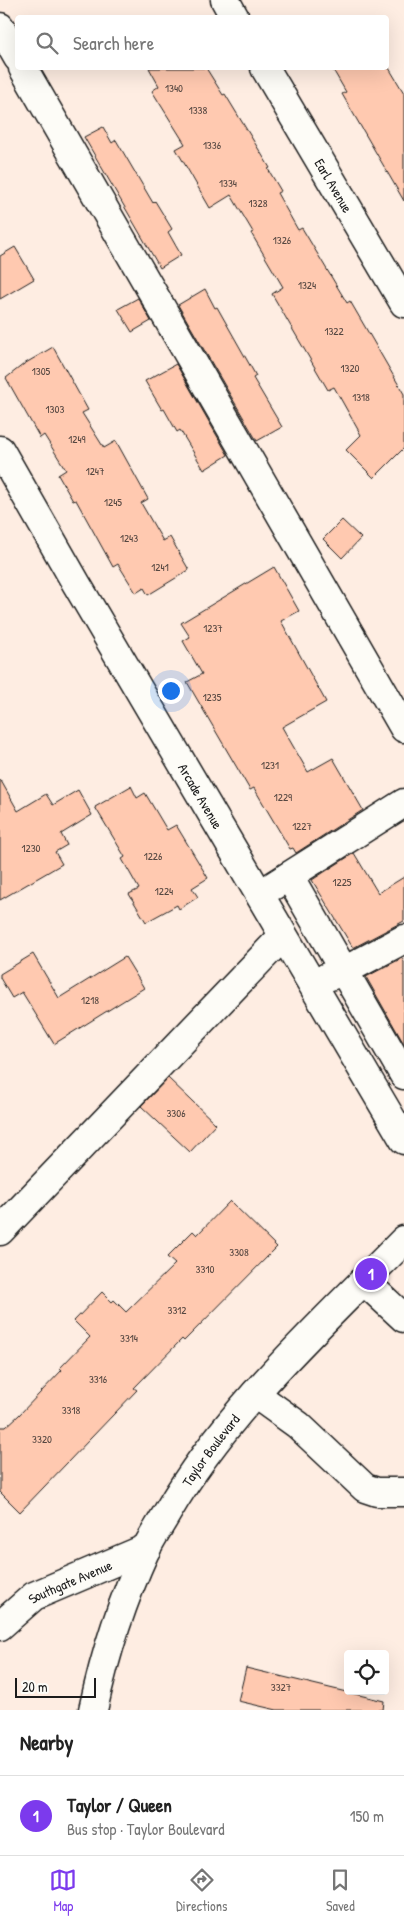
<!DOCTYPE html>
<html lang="en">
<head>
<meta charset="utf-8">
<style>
  :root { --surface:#fff; --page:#f2f2f2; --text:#222; --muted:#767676; --line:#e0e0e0; --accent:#7c3aed }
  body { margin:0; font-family:"Patrick Hand",sans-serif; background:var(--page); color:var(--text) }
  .controls { position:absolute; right:15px; bottom:15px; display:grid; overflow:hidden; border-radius:5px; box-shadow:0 5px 20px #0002 }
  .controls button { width:45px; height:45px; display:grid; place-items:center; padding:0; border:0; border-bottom:1px solid var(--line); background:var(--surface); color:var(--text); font:25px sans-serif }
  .scale { position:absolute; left:15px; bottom:12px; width:81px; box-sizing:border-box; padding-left:5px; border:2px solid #1c1c1c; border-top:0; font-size:14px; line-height:18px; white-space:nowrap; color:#1c1c1c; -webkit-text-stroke:4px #fdfcf7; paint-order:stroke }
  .you { position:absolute; left:170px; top:690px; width:18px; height:18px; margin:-12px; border:4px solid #fff; border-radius:50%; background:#1a73e8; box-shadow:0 0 0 8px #1a73e833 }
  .badge { display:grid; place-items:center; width:32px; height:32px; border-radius:50%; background:var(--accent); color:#fff; font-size:16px; font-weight:700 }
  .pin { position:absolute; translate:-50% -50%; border:2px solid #fff; box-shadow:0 1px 5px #0006 }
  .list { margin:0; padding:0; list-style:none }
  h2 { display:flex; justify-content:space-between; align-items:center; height:65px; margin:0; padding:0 20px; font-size:21px }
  h2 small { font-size:16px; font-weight:400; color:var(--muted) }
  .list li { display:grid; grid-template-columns:32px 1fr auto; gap:15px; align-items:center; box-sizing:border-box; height:80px; padding:0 20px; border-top:1px solid var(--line) }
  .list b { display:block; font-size:19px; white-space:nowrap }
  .list p { margin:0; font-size:16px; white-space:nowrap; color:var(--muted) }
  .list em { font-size:16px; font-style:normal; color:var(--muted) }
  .icon { flex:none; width:28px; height:28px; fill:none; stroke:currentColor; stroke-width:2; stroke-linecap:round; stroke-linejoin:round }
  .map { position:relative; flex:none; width:404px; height:1710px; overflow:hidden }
  .search { position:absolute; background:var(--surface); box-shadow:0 5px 20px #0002; left:15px; right:15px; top:15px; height:55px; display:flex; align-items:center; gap:12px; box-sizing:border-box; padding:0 18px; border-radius:5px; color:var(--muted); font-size:19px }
  .sheet { height:145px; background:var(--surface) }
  nav { display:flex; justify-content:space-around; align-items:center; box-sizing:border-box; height:70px; border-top:1px solid var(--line); background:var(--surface); font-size:14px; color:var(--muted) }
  nav a { display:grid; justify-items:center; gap:2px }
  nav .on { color:var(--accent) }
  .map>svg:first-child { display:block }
</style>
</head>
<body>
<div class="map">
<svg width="404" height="1710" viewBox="0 0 404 1710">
  <rect width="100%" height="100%" fill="#feede2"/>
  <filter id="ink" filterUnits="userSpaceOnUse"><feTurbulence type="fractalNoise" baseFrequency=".02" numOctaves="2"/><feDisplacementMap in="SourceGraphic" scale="10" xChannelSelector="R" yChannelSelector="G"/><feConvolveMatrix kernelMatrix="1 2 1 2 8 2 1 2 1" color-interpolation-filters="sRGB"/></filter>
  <g filter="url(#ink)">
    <path fill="#ffc9b0" stroke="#1c1c1c" d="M149,68h57l17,27 2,-1 45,74 -2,1 13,22 -4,2 21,37 4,-2 45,75 3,-2 54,93v54l-30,30 -28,-28 15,-15 -27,-48 -6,3 -56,-96 11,-7 -32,-54 2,-1 -22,-37 -21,13 -34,-59 9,-5 -33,-53 7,-5z
      M332,68h57l15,25v108l-62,-107 4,-2z
      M103,127l9,16 4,-3 37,63 2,-2 17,28 -4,3 13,23 -21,13 -76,-131z
      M15,247l19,32 -34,20v-43z
      M205,289l10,19 2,-1 39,69 -3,2 29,49 -25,14 -79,-136z
      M138,298l13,23 -19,11 -14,-23z
      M53,347l35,63 -6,3 22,35 12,-7 32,58 -7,4 22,38 7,-4 19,33 -41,25 -4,-7 -8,5 -18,-29 -5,3 -37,-67 -3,1 -15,-26 8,-5 -22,-35 -4,3 -34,-60 18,-14z
      M176,364l52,91 -24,15 -24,-40 -3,2 -13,-23 -2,1 -17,-29z
      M342,520l19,18 -19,20 -19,-19z
      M274,567l25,44 -18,10 45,81 -44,25 26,45 25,-14 30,52 -67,43 -3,-5 -3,1 -36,-61 -4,2 -63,-108 15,-8 -19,-33 7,-4 -9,-14z
      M0,779l18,32 28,-17 7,11 25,-15 14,25 -31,19 6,11 -12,7 7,12 -62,36z
      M131,786l6,12 8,-5 22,37 9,-5 32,53 -16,10 6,9 -19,12 -2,-4 -31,17 -17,-28 10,-5 -17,-30 3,-2 -30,-50z
      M354,853l24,40 26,-16v44l-51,27 -41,-68z
      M33,954l26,44 66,-41 19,31 -90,56 -32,-52 -10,6 -12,-20v-4z
      M402,958l2,4v82l-38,-67z
      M168,1078l48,46 -26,28 -49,-46z
      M230,1201l47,46 -93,94 -2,-2 -48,49 3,2 -117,122 -20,-20v-65h6l13,-12 43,-45 -2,-2 30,-31 -16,-16 28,-29 10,10 2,-2 12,12 49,-48 -8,-7 26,-26 4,4z
      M246,1668l138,33 -1,9h-106l-39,-9z"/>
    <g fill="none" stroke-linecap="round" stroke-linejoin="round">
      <g stroke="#1c1c1c" stroke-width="31">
        <g id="minor">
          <path d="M225,0l10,18"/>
          <path d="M0,27l18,31"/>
          <path d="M23,68l381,660"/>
          <path id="s1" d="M265,68l139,235"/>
          <path id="s2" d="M0,450l76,133 328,557"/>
          <path d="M289,876l115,199"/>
          <path d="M273,886l131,-83"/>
          <path d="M327,977l17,-6 60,-32"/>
          <path d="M0,1231l283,-295"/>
          <path d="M364,1281l40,37"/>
          <path d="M255,1394l43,31 67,63 12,4h27"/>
          <path id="s3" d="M0,1626l34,-30 113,-48"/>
        </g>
      </g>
      <g stroke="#1c1c1c" stroke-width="31">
        <g id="major">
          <path id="s4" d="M93,1710c12,-56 29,-109 53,-161 6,-12 14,-24 21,-36 61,-105 153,-187 237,-273"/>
        </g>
      </g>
      <use href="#minor" stroke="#fdfcf7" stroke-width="28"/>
      <use href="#major" stroke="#fdfcf7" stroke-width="28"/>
    </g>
  </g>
  <g text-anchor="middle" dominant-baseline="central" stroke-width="5" stroke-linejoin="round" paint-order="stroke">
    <g font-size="11" fill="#554741">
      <text x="174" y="88">1340</text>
      <text x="198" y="110">1338</text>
      <text x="212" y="145">1336</text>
      <text x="228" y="183">1334</text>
      <text x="258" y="203">1328</text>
      <text x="282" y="240">1326</text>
      <text x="307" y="285">1324</text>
      <text x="334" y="331">1322</text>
      <text x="350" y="368">1320</text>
      <text x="41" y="371">1305</text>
      <text x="361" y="397">1318</text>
      <text x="55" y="409">1303</text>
      <text x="77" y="439">1249</text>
      <text x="95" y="471">1247</text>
      <text x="113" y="502">1245</text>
      <text x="129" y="538">1243</text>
      <text x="160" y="567">1241</text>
      <text x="213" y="628">1237</text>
      <text x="212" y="697">1235</text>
      <text x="270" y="765">1231</text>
      <text x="283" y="797">1229</text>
      <text x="302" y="826">1227</text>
      <text x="31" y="848">1230</text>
      <text x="153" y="856">1226</text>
      <text x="342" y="882">1225</text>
      <text x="164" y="891">1224</text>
      <text x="90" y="1000">1218</text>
      <text x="176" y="1113">3306</text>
      <text x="239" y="1252">3308</text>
      <text x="205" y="1269">3310</text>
      <text x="177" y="1310">3312</text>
      <text x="129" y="1338">3314</text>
      <text x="98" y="1379">3316</text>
      <text x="71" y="1410">3318</text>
      <text x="42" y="1439">3320</text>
      <text x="281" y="1687">3327</text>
    </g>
    <g font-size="14" fill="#1c1c1c" stroke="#fdfcf7">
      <text stroke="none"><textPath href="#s1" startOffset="136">Earl Avenue</textPath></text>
      <text stroke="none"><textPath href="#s2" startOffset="400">Arcade Avenue</textPath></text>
      <text stroke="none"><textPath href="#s4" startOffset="288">Taylor Boulevard</textPath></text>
      <text stroke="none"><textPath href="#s3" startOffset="84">Southgate Avenue</textPath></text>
    </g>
  </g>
</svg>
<div class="controls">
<button><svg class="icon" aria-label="locate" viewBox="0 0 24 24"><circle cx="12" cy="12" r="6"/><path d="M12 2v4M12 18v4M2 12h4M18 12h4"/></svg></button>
</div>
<div class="scale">20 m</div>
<div class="you"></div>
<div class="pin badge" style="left:371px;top:1274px">1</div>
<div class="search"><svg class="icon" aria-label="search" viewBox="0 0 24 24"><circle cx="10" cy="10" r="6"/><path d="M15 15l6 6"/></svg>Search here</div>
</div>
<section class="sheet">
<h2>Nearby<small></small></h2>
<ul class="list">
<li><span class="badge">1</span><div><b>Taylor / Queen</b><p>Bus stop · Taylor Boulevard</p></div><em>150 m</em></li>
</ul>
</section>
<nav>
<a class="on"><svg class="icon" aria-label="map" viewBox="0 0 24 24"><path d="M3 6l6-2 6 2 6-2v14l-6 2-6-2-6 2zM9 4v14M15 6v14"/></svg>Map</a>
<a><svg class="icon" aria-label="directions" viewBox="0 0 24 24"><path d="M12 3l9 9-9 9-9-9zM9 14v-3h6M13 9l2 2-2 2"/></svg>Directions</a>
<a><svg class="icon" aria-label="saved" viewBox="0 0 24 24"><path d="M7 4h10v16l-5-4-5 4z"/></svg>Saved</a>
</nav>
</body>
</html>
